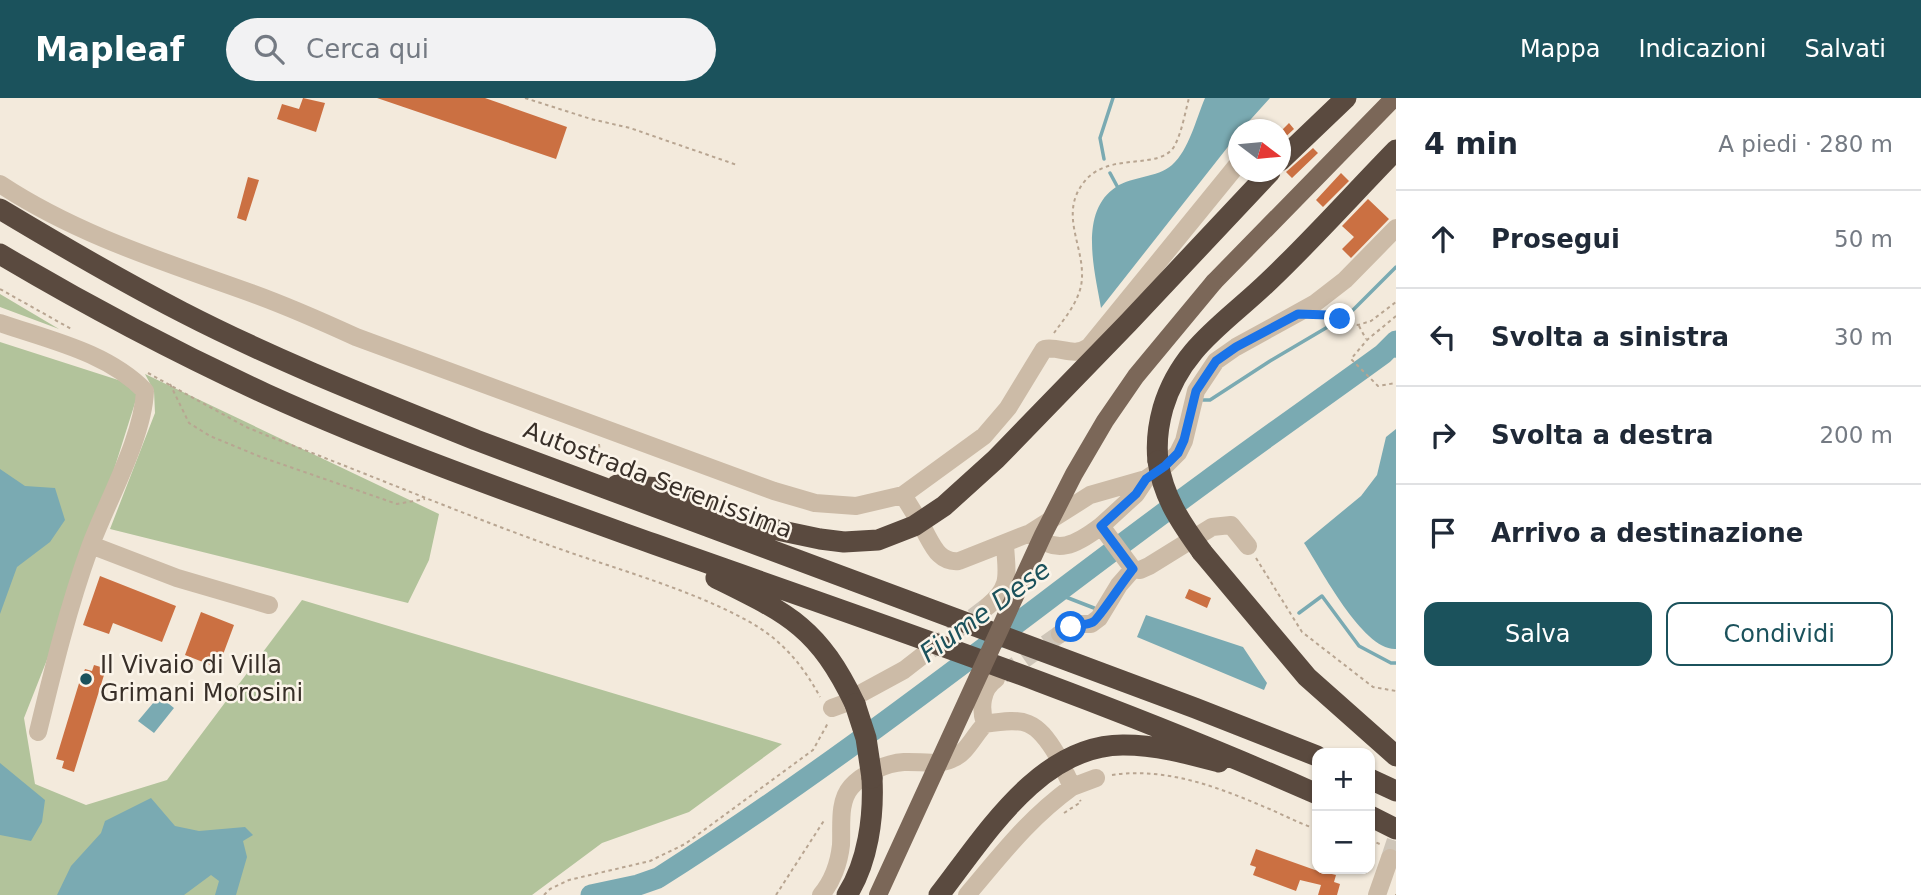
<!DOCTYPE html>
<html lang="it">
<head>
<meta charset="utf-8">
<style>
  :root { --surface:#fff; --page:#f2f2f3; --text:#1f2937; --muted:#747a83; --line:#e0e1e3; --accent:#1b525c }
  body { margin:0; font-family:"DejaVu Sans",sans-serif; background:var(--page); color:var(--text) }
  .controls { position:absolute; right:21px; bottom:21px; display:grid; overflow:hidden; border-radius:14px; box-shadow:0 2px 5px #0004 }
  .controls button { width:63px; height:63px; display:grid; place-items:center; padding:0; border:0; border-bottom:2px solid var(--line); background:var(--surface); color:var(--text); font:35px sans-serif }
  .compass { position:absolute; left:1228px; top:21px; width:63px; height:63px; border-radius:50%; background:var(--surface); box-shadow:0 2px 5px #0004; rotate:106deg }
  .stop { position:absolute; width:21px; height:21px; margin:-16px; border:5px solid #1a73e8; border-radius:50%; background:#fff }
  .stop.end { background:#1a73e8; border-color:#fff; box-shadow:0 2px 7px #0008 }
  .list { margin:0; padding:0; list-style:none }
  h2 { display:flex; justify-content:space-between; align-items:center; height:91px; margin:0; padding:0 28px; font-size:30px }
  h2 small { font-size:23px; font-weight:400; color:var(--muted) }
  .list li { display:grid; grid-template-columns:46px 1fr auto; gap:21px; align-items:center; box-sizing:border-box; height:98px; padding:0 28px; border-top:2px solid var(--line) }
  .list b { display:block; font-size:26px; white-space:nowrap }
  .list em { font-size:23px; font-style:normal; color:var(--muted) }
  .actions { display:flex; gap:14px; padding:21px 28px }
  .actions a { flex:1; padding:16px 0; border:2px solid var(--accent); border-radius:14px; text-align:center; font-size:24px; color:var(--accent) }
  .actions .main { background:var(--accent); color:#fff }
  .icon { flex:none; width:38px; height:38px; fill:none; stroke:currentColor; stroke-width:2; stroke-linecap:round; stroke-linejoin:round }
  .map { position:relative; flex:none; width:1396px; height:797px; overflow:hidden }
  header { display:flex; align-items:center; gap:42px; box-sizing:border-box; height:98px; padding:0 35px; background:var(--accent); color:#fff }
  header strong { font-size:33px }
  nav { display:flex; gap:38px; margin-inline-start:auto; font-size:24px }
  .search { width:490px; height:63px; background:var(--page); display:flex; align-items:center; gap:18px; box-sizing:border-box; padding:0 24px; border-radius:38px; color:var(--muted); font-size:26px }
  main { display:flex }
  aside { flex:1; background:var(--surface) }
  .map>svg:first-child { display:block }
</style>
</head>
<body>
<header>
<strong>Mapleaf</strong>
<div class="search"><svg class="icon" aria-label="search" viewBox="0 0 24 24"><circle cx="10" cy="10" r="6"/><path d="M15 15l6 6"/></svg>Cerca qui</div>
<nav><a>Mappa</a><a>Indicazioni</a><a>Salvati</a></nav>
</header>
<main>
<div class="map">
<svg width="1396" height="797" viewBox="0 0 1396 797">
  <rect width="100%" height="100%" fill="#f3eadc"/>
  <path fill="#b2c39b" d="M0,196l59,35 -59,-22z
    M0,244l140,45 -58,184 -58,147 11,66 51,21 81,-25 135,-180 480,144 -93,68 -87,31 -70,52h-532z
    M145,276l294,140 -10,46 -21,43 -298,-74 45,-116 -1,-22z"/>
  <path fill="#7aaab2" d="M1205,0h65l-28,31 -4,1v4l-137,174c-6,-36 -23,-96 15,-121 16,-11 41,-9 56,-22 17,-15 24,-46 33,-67z
    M1396,331v220c-33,2 -75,-80 -92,-106l57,-47 16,-21 9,-38z
    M0,371l25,17 30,2 10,32 -15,22 -33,25 -17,47z
    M1146,517l97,32 24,36 -3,7 -127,-53z
    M159,598l15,12 -20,25 -16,-12z
    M0,665l45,37 -3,22 -11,19 -31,-6z
    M151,700l24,28 24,5 46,-4 8,8 -10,6 4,16 -11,38h-21l4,-14 -8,-6 -27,20h-127l14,-29 30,-33 4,-12z"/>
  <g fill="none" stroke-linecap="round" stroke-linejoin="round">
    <path stroke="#7aaab2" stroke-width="3.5" d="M1104,61l-4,-21 13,-40
      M1110,75l7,13
      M1351,214l45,-45
      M1383,256l13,2
      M1203,302h7l60,-39 61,-36
      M1058,496l36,14
      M1299,515l23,-17 37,50 32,17h5"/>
    <path stroke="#7aaab2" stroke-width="21" d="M591,797l47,-10 20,-7c191,-121 367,-264 549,-397 58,-43 117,-84 176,-127l13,-13"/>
  </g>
  <path fill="#cb7042" d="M303,0l22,5 -9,29 -39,-13 5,-15 17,5z
    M377,0h108l82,29 -11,32z
    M1289,25l5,6 -14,13v-10z
    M1313,50l5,5 -26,25 -6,-6z
    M1341,75l8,8 -26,26 -7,-7z
    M248,79l11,3 -13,41 -9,-3z
    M1368,101l21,20 -38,39 -9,-9 12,-12 -12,-11z
    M100,478l76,30 -14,36 -49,-19 -4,11 -26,-9z
    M1189,491l22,9 -4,10 -22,-10z
    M201,514l33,13 -16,43 -33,-13z
    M94,567l10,3 -2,6 2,1 -30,97 -12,-4 2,-7 -8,-2 24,-79h1l4,-11 7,2z
    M1256,751l59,21 21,5 -2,7 6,2 -3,11h-19l3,-10 -21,-5 -4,11 -43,-16 3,-8 -6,-2z"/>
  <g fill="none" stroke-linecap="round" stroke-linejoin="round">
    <path stroke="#cec5b8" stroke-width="18" stroke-dasharray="18 9" stroke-linecap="butt" d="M930,552l58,-44
      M1002,577l58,-41
      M1390,760l6,-18"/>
    <path stroke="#b8a591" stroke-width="2" stroke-dasharray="3.5 3.5" stroke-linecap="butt" d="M525,0l66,21 39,9 107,37
      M0,191l73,41
      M1323,217l35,10 13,-4 25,-19
      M1396,218l-29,24 -16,19 27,27 18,-3
      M1359,228l7,13
      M1054,235c10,-14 23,-29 27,-47 7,-36 -24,-70 3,-104 25,-32 77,-10 91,-37 7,-14 10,-32 14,-47
      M148,275l98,54 22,9c90,34 177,71 267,104 69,26 149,46 213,81 33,18 55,44 72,76
      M170,286l19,39 21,13 51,21 136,47 28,-5
      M599,346l1,10 42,15
      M1256,460l46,74 71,55 23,4
      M1112,677c54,-8 106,12 155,33 17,7 33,16 50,21
      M1064,715l17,-11 -1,-2
      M1370,742l12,5
      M544,797l6,-6 19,-9 81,-19 35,-17 128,-94 15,-27
      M776,797l49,-76
      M1396,797v-1"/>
    <path stroke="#ccbba7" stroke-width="18" d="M0,86c77,51 165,78 251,109 36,13 70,28 105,44l418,154 41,12 41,3 47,-11 81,-59 24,-28 36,-59c17,-3 29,9 45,-2l149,-183
      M0,225c49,17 107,29 145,68 -2,47 -38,110 -55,156 -22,61 -37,123 -52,185
      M903,397l13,21
      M1101,428l35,-32 10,-15 19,-13 13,-13 6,-12 12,-50 20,-30 20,-14 78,-43 31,-24 51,-52
      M924,432c9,16 15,33 35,31l71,-28 60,-38 56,-16
      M1030,435c27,23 46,12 71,-7l32,43
      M91,447l86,33 92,27
      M988,508c25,-21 18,-33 17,-63
      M1060,536l22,-10h9l8,-6 20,-33 14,-16 7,1 9,-4 63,-39 19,-2 17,21
      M996,581c-15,10 -16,29 -11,45 40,-7 51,-4 72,31
      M858,597l46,-25 18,-14
      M832,610l11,-4
      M1066,676l6,13 24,-9
      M821,797c11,-13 18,-32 20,-50 1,-18 -3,-43 10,-58 11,-13 35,-24 53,-25 16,-1 32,4 48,-3 15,-6 22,-24 33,-35
      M967,797c35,-41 61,-76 105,-108
      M1377,797l13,-37"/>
    <path stroke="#7b6758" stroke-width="18" d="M1214,184l180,-184"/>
    <path stroke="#5a4a3f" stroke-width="21" d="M1280,63l66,-63
      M0,111c60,36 120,71 182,103 95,49 195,88 294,128l719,268 122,48
      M0,156c86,51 175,98 266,140 126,57 257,103 388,150 223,79 447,154 663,250
      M1158,363c-2,-18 0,-35 5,-53 18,-61 64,-86 107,-128 44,-42 84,-87 126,-130
      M617,387l44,3 102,39 57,12 24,3 34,-2 36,-14 30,-20 52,-47 132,-136 142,-151
      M1202,454l105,125 89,79
      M716,480c73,36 102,49 139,126
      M1370,681l26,12
      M1370,718l26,13
      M847,797c21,-33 27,-78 25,-117
      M939,797c46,-59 101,-151 185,-150 32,0 65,9 95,17"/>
    <path stroke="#7b6758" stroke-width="18" d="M878,797l165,-360 31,-61 31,-53 31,-45 78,-94"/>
    <path stroke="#5a4a3f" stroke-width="21" d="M1158,363c5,36 23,62 44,91
      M855,606l11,34 6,40"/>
  </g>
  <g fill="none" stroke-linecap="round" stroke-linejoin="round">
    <path stroke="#1a73e8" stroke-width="9" d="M1071,529c7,-2 16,-2 22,-5 5,-2 32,-44 40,-53l-32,-43 35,-32 10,-15 19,-13 13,-13 6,-13 12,-49 20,-30 20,-14 62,-33 30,1 12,4"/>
  </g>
  <circle fill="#1b525c" stroke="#fbf4e9" stroke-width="2.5" cx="86" cy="581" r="7"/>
  <g text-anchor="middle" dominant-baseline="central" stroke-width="5" stroke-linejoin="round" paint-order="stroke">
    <g font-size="24" fill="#382f28" stroke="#fbf4e9">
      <text transform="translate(658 382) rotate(21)">Autostrada Serenissima</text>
    </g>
    <g font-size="24" fill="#382f28" stroke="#fbf4e9" text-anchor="start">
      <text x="100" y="567">Il Vivaio di Villa<tspan x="100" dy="28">Grimani Morosini</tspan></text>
    </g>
    <g font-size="26" font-style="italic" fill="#1b525c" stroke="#fbf4e9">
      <text transform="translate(985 513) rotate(-36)">Fiume Dese</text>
    </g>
  </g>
</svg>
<div class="controls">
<button>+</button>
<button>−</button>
</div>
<svg class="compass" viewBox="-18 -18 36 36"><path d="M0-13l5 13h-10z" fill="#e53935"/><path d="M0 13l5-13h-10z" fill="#747a83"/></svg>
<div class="stop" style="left:1071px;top:529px"></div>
<div class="stop end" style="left:1340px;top:221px"></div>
</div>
<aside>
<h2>4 min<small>A piedi · 280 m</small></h2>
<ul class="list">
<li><svg class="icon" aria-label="ahead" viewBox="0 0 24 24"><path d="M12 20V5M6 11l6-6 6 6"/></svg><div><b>Prosegui</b></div><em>50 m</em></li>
<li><svg class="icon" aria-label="left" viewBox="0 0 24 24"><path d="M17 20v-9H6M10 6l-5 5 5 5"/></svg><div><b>Svolta a sinistra</b></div><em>30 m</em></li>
<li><svg class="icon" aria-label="right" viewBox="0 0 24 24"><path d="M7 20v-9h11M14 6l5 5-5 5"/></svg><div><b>Svolta a destra</b></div><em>200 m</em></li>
<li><svg class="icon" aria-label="arrive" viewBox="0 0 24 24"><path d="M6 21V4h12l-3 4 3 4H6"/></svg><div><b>Arrivo a destinazione</b></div></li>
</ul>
<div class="actions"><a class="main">Salva</a><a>Condividi</a></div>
</aside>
</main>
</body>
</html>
